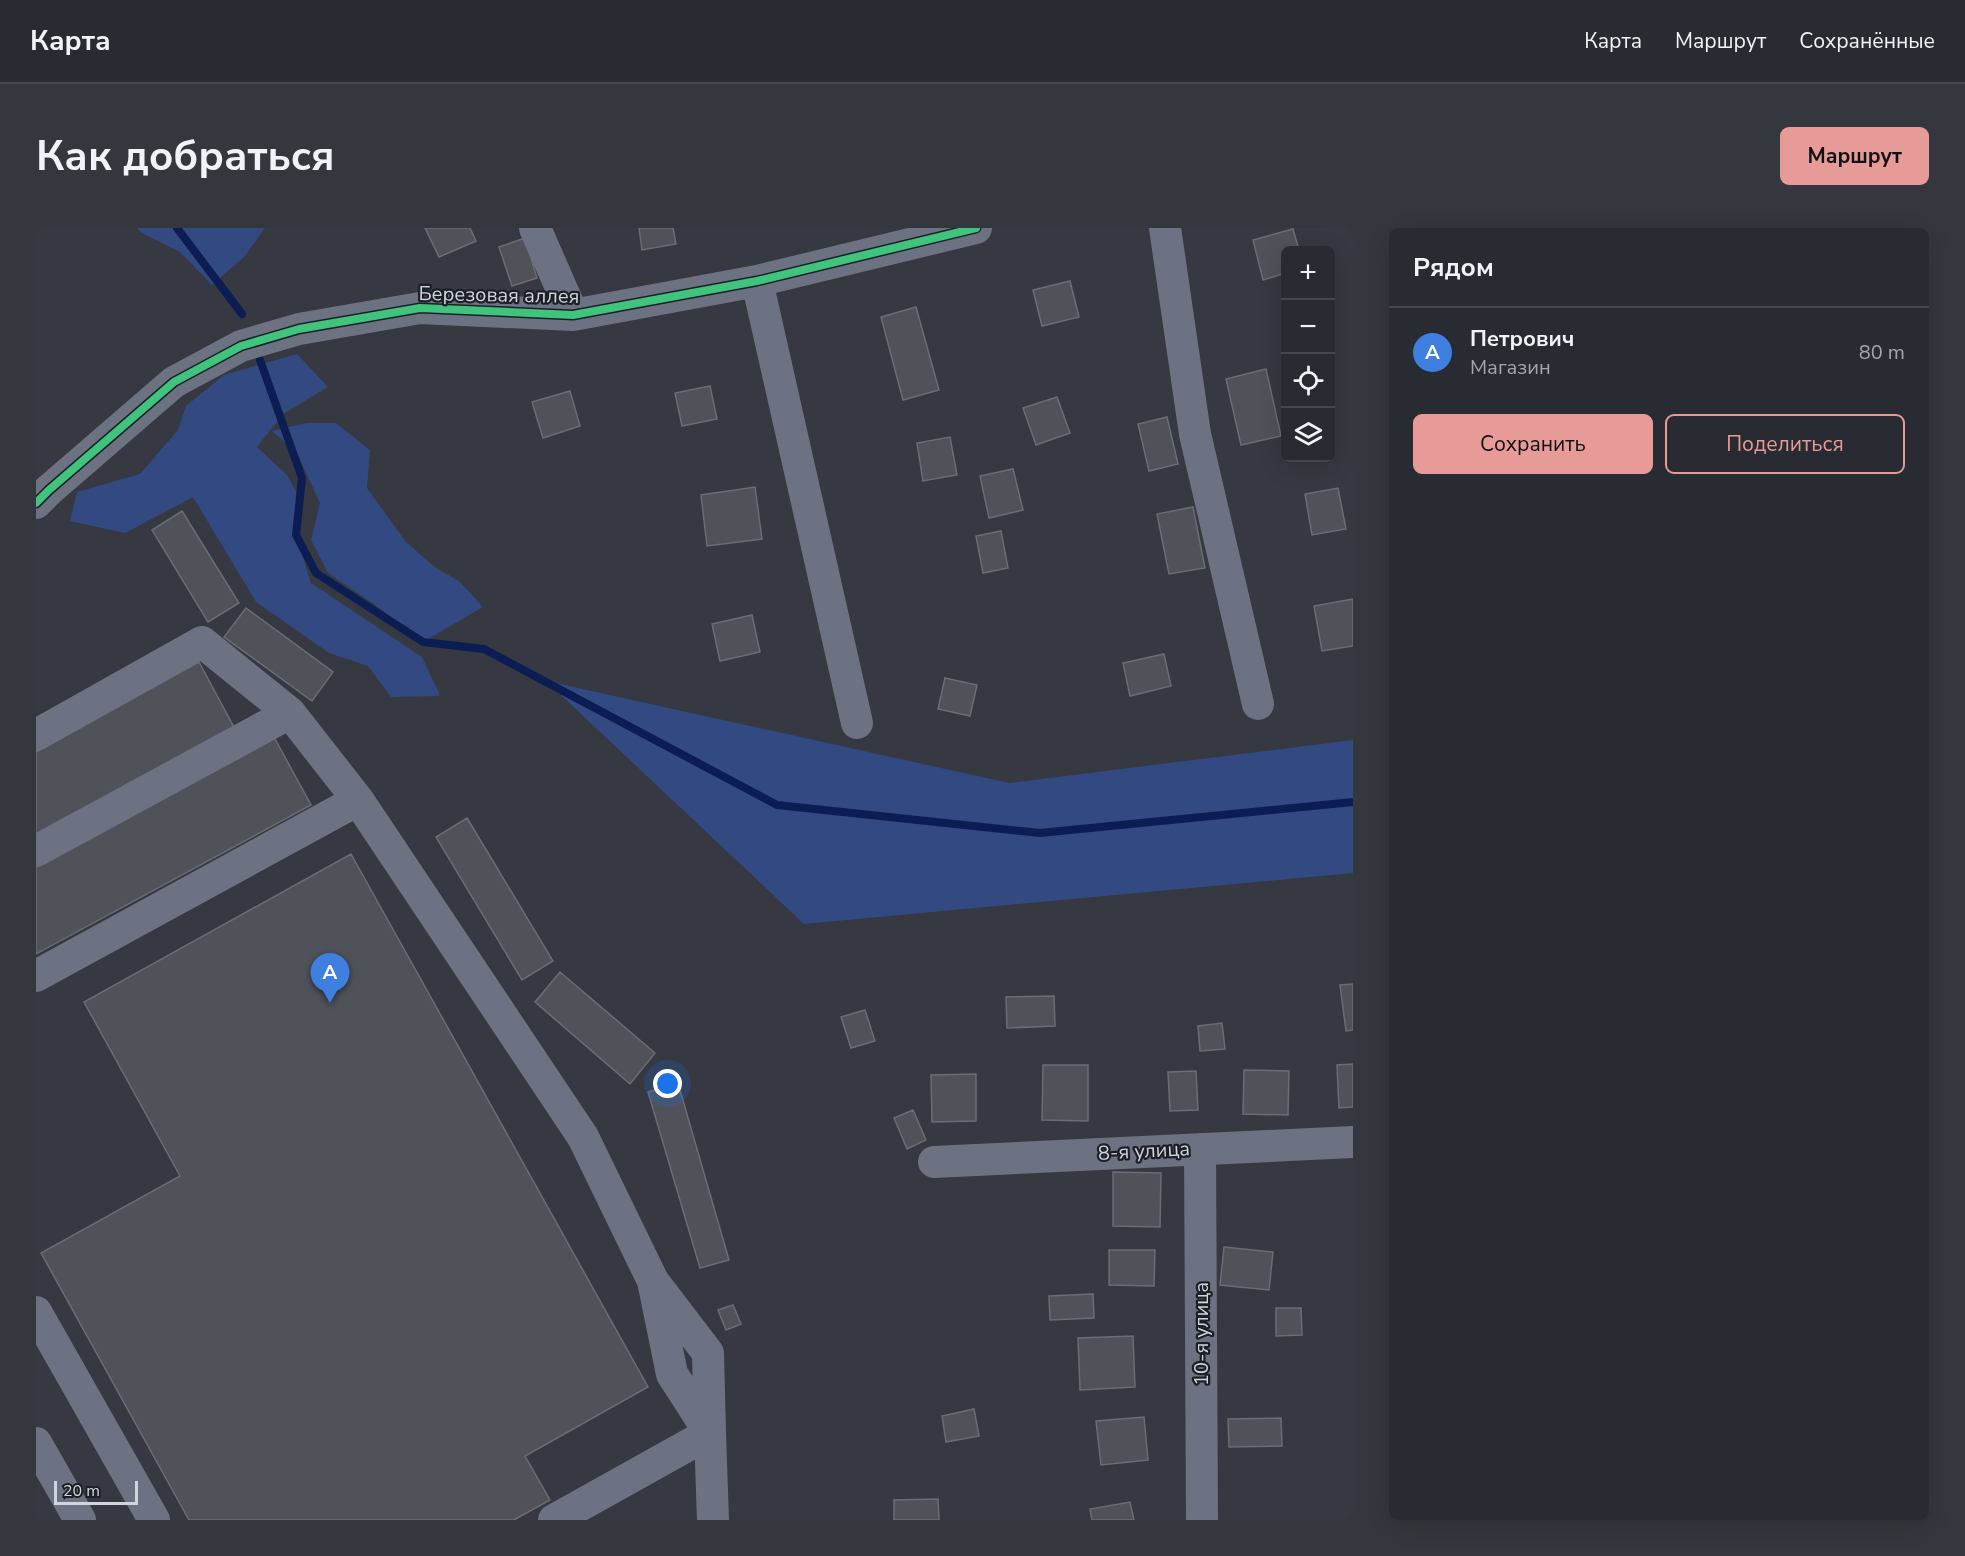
<!DOCTYPE html>
<html lang="ru">
<head>
<meta charset="utf-8">
<style>
  :root { --surface:#282b31; --page:#34373d; --text:#f1f3f6; --muted:#a5a7ab; --line:#44474d; --accent:#e69b98 }
  body { margin:0; font-family:"Nunito Sans",sans-serif; background:var(--page); color:var(--text) }
  .controls { position:absolute; right:18px; top:18px; display:grid; overflow:hidden; border-radius:9px; box-shadow:0 6px 24px #0002 }
  .controls button { width:54px; height:54px; display:grid; place-items:center; padding:0; border:0; border-bottom:2px solid var(--line); background:var(--surface); color:var(--text); font:30px sans-serif }
  .scale { position:absolute; left:18px; bottom:15px; width:84px; box-sizing:border-box; padding-left:6px; border:3px solid #d1d5de; border-top:0; font-size:16px; line-height:21px; white-space:nowrap; color:#d1d5de; -webkit-text-stroke:4px #1c1f26; paint-order:stroke }
  .you { position:absolute; left:632px; top:856px; width:21px; height:21px; margin:-15px; border:4px solid #fff; border-radius:50%; background:#1a73e8; box-shadow:0 0 0 9px #1a73e833 }
  .badge { display:grid; place-items:center; width:39px; height:39px; border-radius:50%; background:var(--accent); color:#fff; font-size:20px; font-weight:700 }
  .pin { position:absolute; translate:-50% -50px; filter:drop-shadow(0 2px 3px #0008) }
  .pin::after { content:''; position:absolute; top:32px; width:21px; height:18px; background:inherit; clip-path:polygon(0 0,100% 0,50% 100%) }
  .list { margin:0; padding:0; list-style:none }
  h2 { display:flex; justify-content:space-between; align-items:center; height:78px; margin:0; padding:0 24px; font-size:26px }
  h2 small { font-size:20px; font-weight:400; color:var(--muted) }
  .list li { display:grid; grid-template-columns:39px 1fr auto; gap:18px; align-items:center; box-sizing:border-box; height:90px; padding:0 24px; border-top:2px solid var(--line) }
  .list b { display:block; font-size:22px; white-space:nowrap }
  .list p { margin:0; font-size:20px; white-space:nowrap; color:var(--muted) }
  .list em { font-size:20px; font-style:normal; color:var(--muted) }
  .actions { display:flex; gap:12px; padding:18px 24px }
  .actions a { flex:1; padding:14px 0; border:2px solid var(--accent); border-radius:9px; text-align:center; font-size:21px; color:var(--accent) }
  .actions .main { background:var(--accent); color:#111 }
  .icon { flex:none; width:33px; height:33px; fill:none; stroke:currentColor; stroke-width:2; stroke-linecap:round; stroke-linejoin:round }
  .map { position:relative; flex:none; width:1317px; height:1292px; overflow:hidden; border-radius:9px }
  header { display:flex; align-items:center; gap:36px; box-sizing:border-box; height:84px; padding:0 30px; background:var(--surface); border-bottom:2px solid var(--line) }
  header strong { font-size:28px }
  nav { display:flex; gap:33px; margin-inline-start:auto; font-size:21px }
  .intro { display:flex; align-items:center; justify-content:space-between; box-sizing:border-box; height:144px; padding:0 36px }
  h1 { margin:0; font-size:42px }
  .button { padding:15px 27px; border-radius:9px; background:var(--accent); color:#111; font-size:21px; font-weight:700 }
  main { display:flex; gap:36px; padding:0 36px }
  aside { flex:1; background:var(--surface); border-radius:9px; box-shadow:0 6px 24px #0002 }
  .map>svg:first-child { display:block }
</style>
</head>
<body>
<header>
<strong>Карта</strong>
<nav><a>Карта</a><a>Маршрут</a><a>Сохранённые</a></nav>
</header>
<div class="intro"><h1>Как добраться</h1><a class="button">Маршрут</a></div>
<main>
<div class="map">
<svg width="1317" height="1292" viewBox="0 0 1317 1292">
  <rect width="100%" height="100%" fill="#363941"/>
  <path fill="#334981" d="M101,0h128l-20,28 -33,29 -32,-33 -40,-20z
    M261,126l31,33 -45,27 -26,33 30,28 16,30 -7,30 15,48 111,74 18,38 -2,1 -47,1 -23,-31 -39,-13 -73,-51 -63,-105 -68,36 -55,-12 7,-29 63,-18 38,-44 8,-24 38,-31z
    M271,195h29l34,27 -3,38 39,54 30,26 23,13 24,26 -60,35 -49,-38 -46,-31 -17,-33 9,-37 -23,-50 -25,-22z
    M510,453l463,102 344,-43v133l-549,51z"/>
  <g fill="none" stroke-linecap="round" stroke-linejoin="round">
    <path stroke="#0c1d54" stroke-width="8" d="M141,0l65,86
      M224,132l42,118 -6,57 20,38 107,69 61,7 293,156 263,28 313,-31"/>
  </g>
  <path fill="#4f5259" stroke="#6a6d73" stroke-width="1.5" d="M389,0h45l6,13 -37,16z
    M603,0h34l3,16 -34,6z
    M1257,1l6,21h-13v23l-23,7 -10,-40z
    M489,10l12,40 -25,8 -13,-39z
    M1034,53l9,36 -37,9 -9,-36z
    M880,79l23,83 -36,10 -22,-83z
    M1230,141l15,67 -40,9 -15,-66z
    M674,158l7,33 -35,7 -7,-33z
    M534,163l10,35 -37,12 -11,-36z
    M1021,169l13,36 -34,12 -13,-37z
    M1131,189l11,47 -29,7 -11,-47z
    M914,209l7,38 -34,6 -6,-38z
    M977,241l10,41 -34,8 -9,-42z
    M719,259l7,52 -55,7 -6,-51z
    M1302,260l8,41 -34,6 -7,-41z
    M1157,279l12,61 -36,6 -12,-60z
    M146,283l57,92 -31,19 -56,-92z
    M965,303l7,37 -25,5 -7,-37z
    M1317,371v47l-31,5 -8,-45z
    M210,380l87,64 -21,29 -88,-64z
    M716,387l8,37 -40,9 -8,-37z
    M1128,426l7,32 -41,10 -7,-33z
    M163,434l36,67 -199,109v-86z
    M909,450l32,7 -7,31 -32,-7z
    M238,509l37,68 -275,149v-87z
    M431,590l86,143 -31,19 -86,-143z
    M315,626l297,533 -123,69 25,44 -36,20h-325l-148,-267 139,-77 -96,-174z
    M524,744l95,81 -25,31 -95,-82z
    M1317,756v46l-7,1 -6,-46z
    M1018,768l1,30 -48,2 -1,-31z
    M829,782l10,31 -24,7 -10,-31z
    M1186,795l3,26 -25,2 -2,-25z
    M1317,836v43l-14,1 -2,-43z
    M1007,837h45v56l-46,-1z
    M1208,842l45,1 -1,44 -45,-1z
    M1160,843l2,39 -28,1 -2,-39z
    M940,846v47l-44,1 -1,-47z
    M642,855l51,177 -29,8 -52,-176z
    M877,882l13,30 -19,9 -13,-31z
    M1077,944l48,1 -1,54 -47,-1z
    M1188,1019l49,5 -4,38 -49,-5z
    M1073,1022h46l-1,36 -45,-1z
    M1057,1066l1,24 -44,2 -1,-24z
    M697,1077l8,19 -15,6 -8,-20z
    M1240,1080h25l1,27 -26,1z
    M1097,1108l2,51 -55,3 -2,-52z
    M938,1181l5,27 -33,6 -4,-26z
    M1108,1189l4,43 -47,5 -5,-44z
    M1245,1190l1,28 -53,1 -1,-28z
    M902,1271l1,21h-45v-20z
    M1094,1274l4,18h-42l-2,-11z"/>
  <g fill="none" stroke-linecap="round" stroke-linejoin="round">
    <path stroke="#6c7282" stroke-width="32" d="M499,0l38,87
      M1129,0l30,206 63,270
      M721,53l100,442
      M0,275l13,-13 125,-108 67,-36 58,-17 121,-21 153,7 184,-34 219,-53
      M0,507l166,-93 88,71
      M0,623l254,-138 68,87
      M0,748l322,-176 225,337 70,144
      M1164,921l2,371
      M898,934l419,-20
      M617,1053l55,72 2,80 -38,-59z
      M0,1084l118,208
      M0,1215l44,77
      M518,1292l156,-87 3,87"/>
    <g stroke="#1c1f26" stroke-width="11">
      <path id="cycleway" d="M0,275l13,-13 125,-108 67,-36 58,-17 121,-21 153,7 184,-34 219,-53"/>
    </g>
    <use href="#cycleway" stroke="#40c37c" stroke-width="8"/>
  </g>
  <g text-anchor="middle" dominant-baseline="central" stroke-width="4.5" stroke-linejoin="round" paint-order="stroke">
    <g font-size="20" fill="#d1d5de" stroke="#1c1f26">
      <text transform="translate(463 67) rotate(1)">Березовая аллея</text>
      <text transform="translate(1108 923) rotate(-3)">8-я улица</text>
      <text transform="translate(1165 1106) rotate(-90)">10-я улица</text>
    </g>
  </g>
</svg>
<div class="controls">
<button>+</button>
<button>−</button>
<button><svg class="icon" aria-label="locate" viewBox="0 0 24 24"><circle cx="12" cy="12" r="6"/><path d="M12 2v4M12 18v4M2 12h4M18 12h4"/></svg></button>
<button><svg class="icon" aria-label="layers" viewBox="0 0 24 24"><path d="M12 4l9 5-9 5-9-5zM3 14l9 5 9-5"/></svg></button>
</div>
<div class="scale">20 m</div>
<div class="you"></div>
<div class="pin badge" style="left:294px;top:775px;background:#3f7fe0">A</div>
</div>
<aside>
<h2>Рядом<small></small></h2>
<ul class="list">
<li><span class="badge" style="background:#3f7fe0">A</span><div><b>Петрович</b><p>Магазин</p></div><em>80 m</em></li>
</ul>
<div class="actions"><a class="main">Сохранить</a><a>Поделиться</a></div>
</aside>
</main>
</body>
</html>
